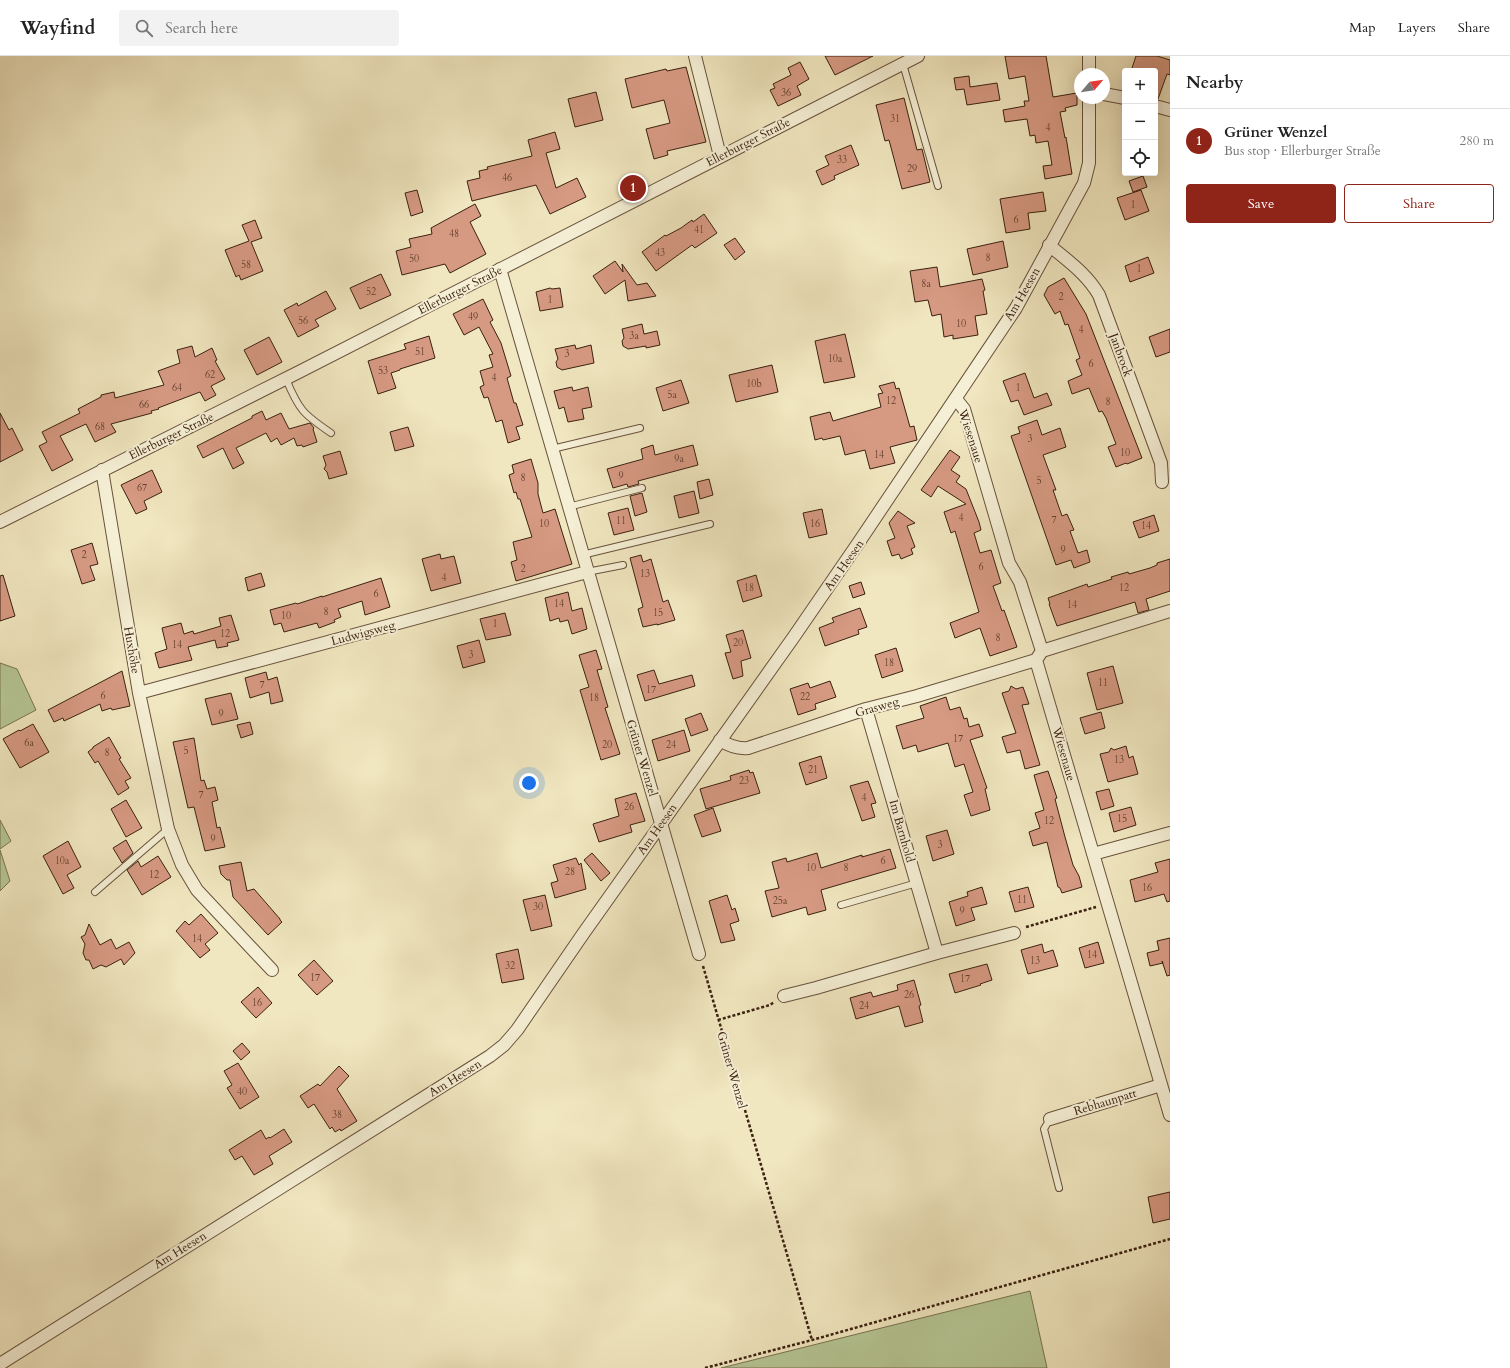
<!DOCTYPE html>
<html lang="en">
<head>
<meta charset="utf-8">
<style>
  :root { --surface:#fff; --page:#f2f2f2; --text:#222; --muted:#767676; --line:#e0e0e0; --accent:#8f2418 }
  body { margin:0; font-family:Cardo,serif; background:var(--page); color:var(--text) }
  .controls { position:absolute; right:12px; top:12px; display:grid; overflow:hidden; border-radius:4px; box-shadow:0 4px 16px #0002 }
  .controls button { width:36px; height:36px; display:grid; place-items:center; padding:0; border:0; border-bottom:1px solid var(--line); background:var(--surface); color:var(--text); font:20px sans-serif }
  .compass { position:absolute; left:1074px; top:12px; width:36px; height:36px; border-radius:50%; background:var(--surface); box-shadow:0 4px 16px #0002; rotate:61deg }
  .you { position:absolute; left:529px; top:727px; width:14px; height:14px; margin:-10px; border:3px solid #fff; border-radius:50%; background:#1a73e8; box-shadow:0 0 0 6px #1a73e833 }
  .badge { display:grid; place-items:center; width:26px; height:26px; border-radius:50%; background:var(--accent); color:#fff; font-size:13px; font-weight:700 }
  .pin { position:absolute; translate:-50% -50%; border:2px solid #fff; box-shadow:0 1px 4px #0006 }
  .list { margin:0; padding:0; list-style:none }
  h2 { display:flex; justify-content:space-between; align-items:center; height:52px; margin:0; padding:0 16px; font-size:17px }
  h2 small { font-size:13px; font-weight:400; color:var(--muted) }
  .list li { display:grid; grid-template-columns:26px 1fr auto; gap:12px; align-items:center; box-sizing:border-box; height:64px; padding:0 16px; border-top:1px solid var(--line) }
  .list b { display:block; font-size:15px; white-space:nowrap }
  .list p { margin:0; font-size:13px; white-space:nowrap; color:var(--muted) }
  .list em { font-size:13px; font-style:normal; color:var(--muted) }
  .actions { display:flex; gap:8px; padding:12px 16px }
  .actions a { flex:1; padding:9px 0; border:1px solid var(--accent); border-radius:4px; text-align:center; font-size:14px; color:var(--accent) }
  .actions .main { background:var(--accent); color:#fff }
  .icon { flex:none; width:22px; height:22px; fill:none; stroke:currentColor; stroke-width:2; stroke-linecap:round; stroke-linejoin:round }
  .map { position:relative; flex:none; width:1170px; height:1312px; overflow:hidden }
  header { display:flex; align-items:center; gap:24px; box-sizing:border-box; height:56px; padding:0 20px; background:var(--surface); border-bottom:1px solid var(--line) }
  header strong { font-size:19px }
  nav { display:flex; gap:22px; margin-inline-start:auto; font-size:14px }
  .search { width:280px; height:36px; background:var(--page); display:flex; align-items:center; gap:10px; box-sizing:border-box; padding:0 14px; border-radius:4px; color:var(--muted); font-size:15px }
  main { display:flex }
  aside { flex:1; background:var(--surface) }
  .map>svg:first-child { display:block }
</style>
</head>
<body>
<header>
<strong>Wayfind</strong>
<div class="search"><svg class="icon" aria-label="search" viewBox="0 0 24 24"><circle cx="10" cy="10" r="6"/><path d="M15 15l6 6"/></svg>Search here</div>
<nav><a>Map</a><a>Layers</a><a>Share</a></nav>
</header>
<main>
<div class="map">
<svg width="1170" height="1312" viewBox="0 0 1170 1312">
  <rect width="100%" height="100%" fill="#f0e6bf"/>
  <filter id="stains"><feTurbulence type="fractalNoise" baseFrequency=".005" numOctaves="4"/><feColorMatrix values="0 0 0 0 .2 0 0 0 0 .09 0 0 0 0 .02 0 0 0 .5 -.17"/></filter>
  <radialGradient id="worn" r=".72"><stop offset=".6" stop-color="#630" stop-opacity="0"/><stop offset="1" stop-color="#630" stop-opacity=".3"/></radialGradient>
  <path fill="#b6c695" stroke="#787452" d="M0,607l17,6 19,41 -36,19z
    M0,764l11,21 -11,8z
    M0,794l10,31 -10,10z
    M1030,1235l17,77h-326z"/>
  <path fill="#d69982" stroke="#3b2110" d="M825,0h48l-38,19z
    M1005,0h41l7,41 24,-4v12l-12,3 1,3 -6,1 5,26 1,-1 6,37 -27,5 -2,-13 9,-1 -4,-24 -12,2 -1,-8 -5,1 -3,-17 -22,3 -2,-12 22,-4 -1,-5h5l-4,-25 -16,3z
    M1136,0h21l13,4v15l-3,-1 -9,25h-3v-28h-24z
    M800,6l9,17 -12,7 4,9 -23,11 -8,-16 5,-2 -2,-4 18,-9 -3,-7z
    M686,11l20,75 -39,9 1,4 -14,4 -8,-30 24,-6 -6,-23 -32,8 -7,-29 41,-10 1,2z
    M969,20l1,11 27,-4 3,17 -33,5 -3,-16 -8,1 -2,-12z
    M596,36l7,28 -28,7 -7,-28z
    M904,42l13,52 5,-1 8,33 -28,7 -13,-49 -4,1 -9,-36z
    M555,76l5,17 -14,4 10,35 21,-10 9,19 -36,17 -14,-29 -64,16 -5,-20 13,-3 -1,-7 9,-2 -1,-2 45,-11 -4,-16z
    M851,89l8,20 -25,11 1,3 -13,6 -6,-14 13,-6 -4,-9z
    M1143,120l4,11 -14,5 -4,-11z
    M417,134l6,22 -12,4 -6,-23z
    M1141,134l8,21 -24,9 -8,-22z
    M1043,136l3,19 -18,2 2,16 -24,4 -6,-34z
    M475,148l6,12 -11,6 16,32 -36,19 -5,-9 -43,11 -6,-24 15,-4 -2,-8 23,-5 -1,-6z
    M704,158l13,19 -22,15 -3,-3 -36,26 -14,-19 23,-17 1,1 15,-8 11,-8 1,2z
    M255,164l7,18 -11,4 12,29 -22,9 -2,-5 -3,2 -11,-27 24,-9 -7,-16z
    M735,182l10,14 -10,8 -11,-15z
    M1003,185l5,26 -35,8 -6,-26z
    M1148,201l6,16 -24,9 -5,-16z
    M615,205l8,11 -1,-8 15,21 10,-2 9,13 -28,5 -3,-21 -20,14 -12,-18z
    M937,211l3,20 42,-8 3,11 -2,1 4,23 -12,2 3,19 -25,4v-4l-9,2 -3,-23 -9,2 -4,-16 -13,2 -5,-31z
    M381,218l10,21 -31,14 -10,-21z
    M1064,222l22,36 56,144 -15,6 -1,-1 -10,4 -8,-20 8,-3 -10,-26 -4,-7 -3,1 -10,-24 -17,6 -4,-13 14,-6 -6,-15 4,-2 -12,-34 -3,1 -5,-14 -5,3 -11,-19 4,-8z
    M550,232l2,1 8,-1 3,19 -23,4 -4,-19z
    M326,235l10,18 -21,11 4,6 -21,11 -14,-27 13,-7 1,3z
    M483,243l10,21 -3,2 11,21 10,33 -4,2 7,25h2l7,22 -7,2 4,12 -12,4 -6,-23 -6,2 -8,-25 -4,1 -4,-11 4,-2 -4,-14 13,-4 -4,-12 4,-1 -14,-27 -15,8 -11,-21z
    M642,268l2,10 13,-3 3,14 -14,3v-2l-18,3 -5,-3 -1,-5 2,-3 -2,-9z
    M1170,273v23l-14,5 -7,-20z
    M845,278l10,43 -31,6 -9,-42z
    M429,280l6,22 -35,11v1l-9,3 5,15 -18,6 -10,-33 38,-12 -2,-5z
    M269,281l13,25 -25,13 -13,-25z
    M575,289l1,4 15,-4 3,18 -32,7 -5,-3 -1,-5 2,-3 -3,-10z
    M192,290l3,11 17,-9 5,12 -2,1 10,18 -14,7 5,9 -11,6 -5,-9 -42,16 1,1 -8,2 1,2 -41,11 5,8 -21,10 -9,-18 -26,12 13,24 -21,11 -13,-25 8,-4 -5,-10 38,-19 -2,-4 23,-12v-2l13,-3 1,6 49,-13 -6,-14 22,-8 -3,-13z
    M772,309l6,27 -42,10 -7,-27z
    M1025,317l9,25 13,-5 5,12 -28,10 -6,-15 -7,2 -8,-21z
    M681,324l8,23 -26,8 -7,-23z
    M894,326l2,7 3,-1 11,39 4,-1 3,14 -27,7 5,16 -25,6 -5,-19 -20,5 -5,-19 -17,4 -1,-2 -7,2 -5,-23 20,-5 3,9 48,-14 -3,-13 5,-1 -4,-7z
    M572,331l1,4 15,-4 4,20 -10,2 2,10 -16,3 -4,-15 -5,2 -5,-18z
    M262,355l4,9 15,-7 8,16 21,-6 4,5 -1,1 4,13 -14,5 -1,-2 -5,1 -3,-8 -13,7 -4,-7 -6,4 -5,-9 -30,15 8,15 -11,6 -10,-21 -20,10 -6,-12 55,-28v-2z
    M0,357l9,17 3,-2 11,22 -23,12z
    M1037,364l5,15 18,-7 6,19 -23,8 13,35h-3l9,26 5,-2 7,16 -4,1 8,22 9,-3 3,12 -16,6 -3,-8 -15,5 -45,-129 9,-3 -2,-6z
    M408,371l6,19 -19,5 -5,-19z
    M653,389l2,10 38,-10 5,20 -60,16 1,3 -11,3 -1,-3 -14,4 -6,-19 36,-10 -2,-10z
    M950,394l10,7 -9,13 9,6 -4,6 10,7 13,33 2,8 -7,3 6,20 11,-3 10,33 -8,3 9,25 2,-1 13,37 -27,9 -10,-28 -25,10 -5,-15 29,-11 -24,-81 -4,2 -7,-21 22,-8 -28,-18 -7,11 -10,-7z
    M340,395l7,23 -18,5 -2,-7 -3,-3 2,-4 -3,-9z
    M531,403l7,24v11l5,19 12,-4 17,55 -56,17 -5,-19 6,-2 -4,-18 19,-5 -12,-38h-2l-2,-7 -2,1 -5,-18 5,-2 -2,-8z
    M152,414l10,22 -18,9 3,8 -11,5 -15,-29z
    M709,423l4,16 -13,4 -3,-17z
    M694,435l5,22 -20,5 -5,-22z
    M642,437l5,19 -12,4 -5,-20z
    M628,452l6,22 -20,5 -6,-22z
    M822,453l5,25 -18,4 -6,-25z
    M898,455l17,12 -8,3 8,21 -4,2 2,5 -12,5 -2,-5 -7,2 -5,-15 8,-3 -6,-15z
    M1154,459l5,16 -20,7 -6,-16z
    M92,487l6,21 -8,2 5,14 -13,4 -11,-34z
    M440,498l1,5 13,-3 7,27 -30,8 -9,-32z
    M641,499l2,7 8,-3 12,43 5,-2 7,20 -18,5v-1l-14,3 -5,-18 5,-2 -13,-49z
    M1170,503v32l-24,8 3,11 -11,3 -3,-11 -78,24 -8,-22h1l-2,-6 39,-14 1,3 24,-8 -1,-2 17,-5 1,2 21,-6 7,-3v-2z
    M261,517l4,13 -17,5 -3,-13z
    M3,519l12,41 -15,5v-45z
    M756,519l6,21 -19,6 -6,-21z
    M381,522l9,29 -25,8 -3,-14 -24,8 3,8 -7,3 1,2 -16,6 -2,-5 -33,9 -3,-9 -7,2 -4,-15 26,-7 1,1 25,-8v1z
    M861,526l4,12 -12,4 -4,-12z
    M568,536l4,19 10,-3 5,21 -15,5 -4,-14 -8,2 -1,-4 -9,3 -5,-23z
    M860,552l7,19 -9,3 1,4 -34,12 -6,-18 15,-6 -2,-4z
    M505,557l6,22 -25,5 -6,-21z
    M231,559l8,25 -12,3 1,3 -11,2 -2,-8 -27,7 4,13 -33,8 -4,-15 12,-4 -5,-21 19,-5 3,11 9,-3 1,3 27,-8 -2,-8z
    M743,574l8,28 -10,3 2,15 -10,3 -8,-26 6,-1 -5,-17z
    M479,584l6,22 -22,6 -6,-22z
    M896,592l7,23 -21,7 -7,-23z
    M596,594l6,19 -5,1 11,37 -3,1 15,46 -19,6 -21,-70 9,-3 -10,-32z
    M1113,610l10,37 -26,7 -10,-37z
    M654,614l5,14 33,-9 3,11 -50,15 -8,-26z
    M122,615l8,35 -18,4 -1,-2 -9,3 -2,-7 -36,17 -1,-3 -9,4 -6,-12z
    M266,616l2,8 9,-3 6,24 -12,3 -2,-12 -19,6 -5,-20z
    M830,625l6,16 -21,7 1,5 -18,6 -8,-26 18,-6 2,5z
    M1011,630l5,3 7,-2 6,17 -7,1 18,60 -15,4 -5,-19 -13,3 -5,-16 14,-4 -14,-40 7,-2z
    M231,637l7,26 -26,6 -7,-26z
    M946,641l4,13 10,-3 4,12 3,-1 2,9 10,-3 4,12 -13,4 17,48 -2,1 5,21 -19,6 -7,-21 9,-3 -9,-28 -9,3 -7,-24 -30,9 -2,-7 -13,4 -7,-23 28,-8 -4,-12z
    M1101,656l4,16 -20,6 -5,-16z
    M701,657l7,17 -17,6 -6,-17z
    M250,666l3,12 -12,4 -4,-13z
    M33,668l16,28 -29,16 -17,-29 16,-9 1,1z
    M684,674l6,21 -32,10 -6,-21z
    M109,681l12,21 -2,1 12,19 -6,3 4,7 -11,7 -20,-34 -3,2 -7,-11 5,-4v-1z
    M194,682l7,43 3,-1 3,9 8,-2 3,13 -6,2 5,26 3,-1 5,20 -20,4 -11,-44 -6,1 -15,-66z
    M1126,690l3,12 4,-2 5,18 -30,8 -8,-28 9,-2 2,-4 3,2z
    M821,700l6,22 -21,7 -7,-22z
    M749,714l1,3 3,-1 7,21 -54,16 -6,-20 31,-9 -1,-4z
    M1048,715l9,27 -2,1 10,38 8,28 6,11 3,11 -20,6 -2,-5 -2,-1 -11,-45 -14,4 -4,-14 11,-4 -5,-15 9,-3 -10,-35z
    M868,725l8,22 -5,1 4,13 -13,4 -12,-35z
    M1109,733l5,17 -13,4 -5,-18z
    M636,737l9,28 -15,4 2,7 -33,10 -6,-18 26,-8 -4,-17z
    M126,744l16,28 -16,9 -15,-28z
    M1131,751l5,18 -22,7 -5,-19z
    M713,752l8,23 -19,6 -8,-22z
    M947,774l7,24 -21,7 -7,-25z
    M126,784l7,13 -11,10 -9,-15z
    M68,785l13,26 -14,8 7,13 -11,6 -20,-38z
    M890,793l6,19 -75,22 5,20 -18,5 -2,-8 -34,10 -7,-26 14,-3 -7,-26 14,-4 1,4 30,-9 4,15 41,-13v2z
    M592,797l18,20 -9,8 -17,-21z
    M158,800l13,21 -29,18 -15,-25 11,-9 3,6z
    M576,802l3,7 2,-2 5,26 -31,9 -4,-15 7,-2 -5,-16z
    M1170,803v42l-3,1 -3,-8 -29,8 -5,-22 28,-8 -3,-9z
    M241,806l6,29 7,-2 26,30v1l2,2 -14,13 -35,-38 -3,-17h-3l-6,-6 -2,-8z
    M982,831l5,17 -16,4 4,12 -19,6 -7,-24 19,-6 -1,-4z
    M1028,831l6,20 -19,5 -6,-20z
    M545,839l7,31 -21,5 -8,-31z
    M727,839l5,15 3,-2 4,13 -9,3 5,16 -14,3 -12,-42z
    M201,858l17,19 -13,11 5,6 -10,8 -24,-27 9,-10 4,4z
    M89,868l11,21 11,-6 5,10 13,-7 6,11 -11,12 -3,-6 -15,8 -5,-2 -8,4 -4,-9h-3l-3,-7 2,-9 -4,-7 4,-2z
    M1170,882v37l-3,1 -5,-15 1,2 -13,3 -3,-13 12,-3 -2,-9z
    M1098,886l6,21 -19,5 -6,-20z
    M1042,888l2,9 9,-3 5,16 -30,8 -7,-24z
    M518,893l6,30 -22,4 -6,-29z
    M314,904l19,21 -16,14 -19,-20z
    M987,908l5,16 -12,4 1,1 -26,8 -6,-19z
    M914,924l7,25 -2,1 4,16 -18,5 -6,-21 -43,13 -6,-21 21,-6 2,5 25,-7 -1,-5z
    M258,931l14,16 -16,15 -15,-16z
    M242,987l8,9 -9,8 -8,-9z
    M238,1007l21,34 -19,12 -13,-21 5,-3 -8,-14z
    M339,1010l10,10 -12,13 20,32 -16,10 -1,-2 -5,3 -3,-5 -2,2 -16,-25 -6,4 -8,-12 18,-12 2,2z
    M284,1073l8,13 -23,14 4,8 -19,11 -12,-19 -7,4 -6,-10 32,-20 5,9 3,-2 1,1z
    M1170,1136v27l-17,4 -5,-26z"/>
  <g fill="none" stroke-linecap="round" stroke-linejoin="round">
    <g stroke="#68523c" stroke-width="8">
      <path id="lane" d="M903,8l35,122
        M286,323c13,31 17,35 45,54
        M552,393l88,-21
        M568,451l74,-19
        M582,499l128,-31
        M587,516l36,-7
        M95,836l73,-63
        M841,849l76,-22
        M1050,1063l-6,10 15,59"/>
    </g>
    <g stroke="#68523c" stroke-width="14">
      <path id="street" d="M695,0l25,100
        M1089,0v18
        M1104,38l21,4
        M1155,50l15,4
        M1049,189c19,16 38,29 50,50l62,168 1,19
        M500,213l199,685
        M956,343l8,10 45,154 11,19 22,69 -6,9 134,455
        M102,414l37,223 29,136 14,36 15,25 75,80
        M0,466l295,-148 623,-318
        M1042,595l128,-40
        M139,637l448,-121
        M720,684c9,6 17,9 28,8l118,-39 51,-13 119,-36
        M1093,798l77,-21
        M937,897l77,-20
        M784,940l32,-8 121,-35 -71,-244
        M1050,1063l111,-34
        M0,1308l490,-308 14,-11 13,-15 66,-96 210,-296 66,-96 157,-234 68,-125 5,-20v-65"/>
    </g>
    <path stroke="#3b2110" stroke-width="2.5" stroke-dasharray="3 2" stroke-linecap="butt" d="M1026,871l70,-20
      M703,910l109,374
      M718,964l52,-15 4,-3
      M705,1312l107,-28 358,-101"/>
    <use href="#lane" stroke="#f5efd5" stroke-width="6"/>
    <use href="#street" stroke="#f5efd5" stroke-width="12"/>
  </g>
  <g text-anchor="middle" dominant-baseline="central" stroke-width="4" stroke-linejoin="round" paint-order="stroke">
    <g font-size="10" fill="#623f2c">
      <text x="786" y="37">36</text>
      <text x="895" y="63">31</text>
      <text x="1048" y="72">4</text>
      <text x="842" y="104">33</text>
      <text x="912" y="113">29</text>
      <text x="507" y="122">46</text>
      <text x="1133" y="149">1</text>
      <text x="1016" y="164">6</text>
      <text x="699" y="174">41</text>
      <text x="454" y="178">48</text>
      <text x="660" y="197">43</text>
      <text x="988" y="202">8</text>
      <text x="414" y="203">50</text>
      <text x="246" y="209">58</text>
      <text x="1139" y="213">1</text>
      <text x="926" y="228">8a</text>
      <text x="371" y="236">52</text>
      <text x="1061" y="241">2</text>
      <text x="550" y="244">1</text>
      <text x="473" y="261">49</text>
      <text x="303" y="265">56</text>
      <text x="961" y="268">10</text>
      <text x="1081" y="274">4</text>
      <text x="634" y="280">3a</text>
      <text x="420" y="296">51</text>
      <text x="567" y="298">3</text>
      <text x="835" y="303">10a</text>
      <text x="1091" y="308">6</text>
      <text x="383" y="315">53</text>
      <text x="210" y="319">62</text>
      <text x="494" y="322">4</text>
      <text x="754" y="328">10b</text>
      <text x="177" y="332">64</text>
      <text x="1018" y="332">1</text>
      <text x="672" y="339">5a</text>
      <text x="891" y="345">12</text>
      <text x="1108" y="346">8</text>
      <text x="144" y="349">66</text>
      <text x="100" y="371">68</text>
      <text x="1030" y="383">3</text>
      <text x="1125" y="397">10</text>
      <text x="879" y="399">14</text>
      <text x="679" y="403">9a</text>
      <text x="621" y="420">9</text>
      <text x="523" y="422">8</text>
      <text x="1039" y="425">5</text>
      <text x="142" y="432">67</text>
      <text x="961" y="462">4</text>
      <text x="1054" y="464">7</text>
      <text x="621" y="465">11</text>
      <text x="544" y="468">10</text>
      <text x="815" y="468">16</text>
      <text x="1146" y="470">14</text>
      <text x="1063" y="494">9</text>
      <text x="84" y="499">2</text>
      <text x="981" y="511">6</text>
      <text x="523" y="513">2</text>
      <text x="645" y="518">13</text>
      <text x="444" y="522">4</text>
      <text x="749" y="532">18</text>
      <text x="1124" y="532">12</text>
      <text x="376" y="538">6</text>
      <text x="559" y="548">14</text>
      <text x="1072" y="549">14</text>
      <text x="326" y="556">8</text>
      <text x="658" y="557">15</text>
      <text x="286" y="560">10</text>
      <text x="495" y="568">1</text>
      <text x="225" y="578">12</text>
      <text x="998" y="582">8</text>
      <text x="738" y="587">20</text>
      <text x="177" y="589">14</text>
      <text x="471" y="599">3</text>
      <text x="889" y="607">18</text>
      <text x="1103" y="627">11</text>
      <text x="262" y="629">7</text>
      <text x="651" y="634">17</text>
      <text x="103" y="640">6</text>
      <text x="805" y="641">22</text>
      <text x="594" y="642">18</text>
      <text x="221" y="658">9</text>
      <text x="958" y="683">17</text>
      <text x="29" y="687">6a</text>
      <text x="607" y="689">20</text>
      <text x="671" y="689">24</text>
      <text x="186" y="695">5</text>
      <text x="107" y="697">8</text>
      <text x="1119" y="704">13</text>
      <text x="813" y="714">21</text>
      <text x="744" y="725">23</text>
      <text x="201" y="739">7</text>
      <text x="864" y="742">4</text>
      <text x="629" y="751">26</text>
      <text x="1122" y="763">15</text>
      <text x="1049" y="765">12</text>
      <text x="213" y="783">9</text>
      <text x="940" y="789">3</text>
      <text x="62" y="805">10a</text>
      <text x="883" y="805">6</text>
      <text x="811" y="812">10</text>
      <text x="846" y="812">8</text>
      <text x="570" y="816">28</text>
      <text x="154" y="819">12</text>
      <text x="1147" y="832">16</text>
      <text x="1022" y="844">11</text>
      <text x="780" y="845">25a</text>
      <text x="538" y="851">30</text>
      <text x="962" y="855">9</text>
      <text x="197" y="883">14</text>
      <text x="1092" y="899">14</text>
      <text x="1035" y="905">13</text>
      <text x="510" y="910">32</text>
      <text x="315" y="922">17</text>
      <text x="965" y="923">17</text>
      <text x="909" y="939">26</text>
      <text x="257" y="947">16</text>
      <text x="864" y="950">24</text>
      <text x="242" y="1036">40</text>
      <text x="337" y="1059">38</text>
    </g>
    <g font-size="12" fill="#3b2110" stroke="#f5efd5">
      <text transform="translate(748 86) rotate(-27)">Ellerburger Straße</text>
      <text transform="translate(460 234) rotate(-27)">Ellerburger Straße</text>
      <text transform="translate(1022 238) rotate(-60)">Am Heesen</text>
      <text transform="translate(1121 299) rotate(70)">Janbrock</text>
      <text transform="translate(171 380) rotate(-26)">Ellerburger Straße</text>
      <text transform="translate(971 380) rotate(72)">Wiesenaue</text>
      <text transform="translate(844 509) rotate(-55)">Am Heesen</text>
      <text transform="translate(363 577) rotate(-15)">Ludwigsweg</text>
      <text transform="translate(132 594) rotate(80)">Huxhöhe</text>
      <text transform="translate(877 651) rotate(-16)">Grasweg</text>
      <text transform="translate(1064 698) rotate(74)">Wiesenaue</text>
      <text transform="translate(642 702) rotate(73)">Grüner Wenzel</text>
      <text transform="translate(657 773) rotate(-55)">Am Heesen</text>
      <text transform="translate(902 775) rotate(74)">Im Barnhold</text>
      <text transform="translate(732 1014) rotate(74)">Grüner Wenzel</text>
      <text transform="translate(455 1022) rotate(-32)">Am Heesen</text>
      <text transform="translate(1105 1046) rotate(-17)">Rebhaunpatt</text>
      <text transform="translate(180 1194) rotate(-32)">Am Heesen</text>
    </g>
  </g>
  <rect width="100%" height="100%" filter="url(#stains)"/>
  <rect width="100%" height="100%" fill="url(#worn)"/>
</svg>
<div class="controls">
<button>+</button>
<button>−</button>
<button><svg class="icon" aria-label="locate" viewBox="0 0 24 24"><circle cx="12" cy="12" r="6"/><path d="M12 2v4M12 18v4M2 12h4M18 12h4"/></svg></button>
</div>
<svg class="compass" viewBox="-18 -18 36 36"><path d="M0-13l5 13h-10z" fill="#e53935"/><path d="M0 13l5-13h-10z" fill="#767676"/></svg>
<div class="you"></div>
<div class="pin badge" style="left:633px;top:132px">1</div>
</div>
<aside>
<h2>Nearby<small></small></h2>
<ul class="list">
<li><span class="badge">1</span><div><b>Grüner Wenzel</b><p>Bus stop · Ellerburger Straße</p></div><em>280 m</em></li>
</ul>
<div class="actions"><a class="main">Save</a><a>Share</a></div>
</aside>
</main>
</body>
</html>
